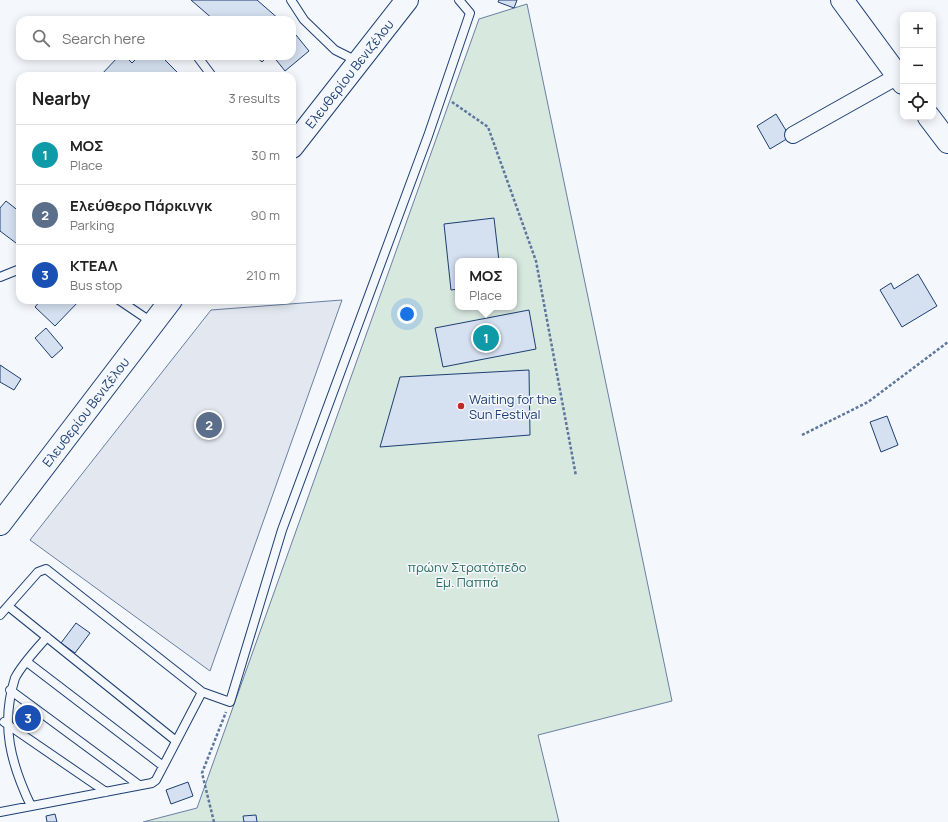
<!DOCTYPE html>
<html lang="en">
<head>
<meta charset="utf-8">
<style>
  :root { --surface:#fff; --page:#f6f6f6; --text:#222; --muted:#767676; --line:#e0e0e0; --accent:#c62828 }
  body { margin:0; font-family:Manrope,sans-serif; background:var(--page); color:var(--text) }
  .controls { position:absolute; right:12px; top:12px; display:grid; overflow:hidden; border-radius:8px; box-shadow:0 2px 10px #0003 }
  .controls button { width:36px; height:36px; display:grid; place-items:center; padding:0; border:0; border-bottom:1px solid var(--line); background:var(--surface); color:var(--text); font:20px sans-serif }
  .you { position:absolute; left:407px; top:314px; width:14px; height:14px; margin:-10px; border:3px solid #fff; border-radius:50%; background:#1a73e8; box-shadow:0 0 0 6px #1a73e833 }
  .badge { display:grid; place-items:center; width:26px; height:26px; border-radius:50%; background:var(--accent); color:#fff; font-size:13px; font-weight:700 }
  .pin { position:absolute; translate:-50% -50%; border:2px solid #fff; box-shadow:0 1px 4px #0006 }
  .popup { position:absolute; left:455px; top:258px; width:62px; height:52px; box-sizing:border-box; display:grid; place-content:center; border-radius:8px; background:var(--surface); filter:drop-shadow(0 1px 3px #0005); font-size:13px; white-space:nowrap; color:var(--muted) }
  .popup b { font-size:15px; color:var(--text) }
  .popup::after { content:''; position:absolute; left:50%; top:100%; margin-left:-8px; border:8px solid transparent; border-top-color:var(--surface) }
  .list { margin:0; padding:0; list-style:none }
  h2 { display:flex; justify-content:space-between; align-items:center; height:52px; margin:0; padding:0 16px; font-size:17px }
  h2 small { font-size:13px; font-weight:400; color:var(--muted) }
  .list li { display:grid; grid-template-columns:26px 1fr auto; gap:12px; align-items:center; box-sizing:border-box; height:60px; padding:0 16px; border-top:1px solid var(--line) }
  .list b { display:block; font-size:15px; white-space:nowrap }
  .list p { margin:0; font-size:13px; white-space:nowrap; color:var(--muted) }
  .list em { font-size:13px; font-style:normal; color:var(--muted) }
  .icon { flex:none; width:22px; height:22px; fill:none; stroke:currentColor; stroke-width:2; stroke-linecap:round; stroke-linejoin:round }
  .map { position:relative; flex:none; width:948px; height:822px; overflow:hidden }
  .search { position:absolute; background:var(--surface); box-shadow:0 2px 10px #0003; left:16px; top:16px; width:280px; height:44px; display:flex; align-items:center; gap:10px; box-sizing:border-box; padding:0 14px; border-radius:12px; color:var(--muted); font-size:15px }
  .panel { position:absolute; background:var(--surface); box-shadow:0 2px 10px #0003; left:16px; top:72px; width:280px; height:232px; border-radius:12px }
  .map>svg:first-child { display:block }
</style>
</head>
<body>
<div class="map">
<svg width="948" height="822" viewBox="0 0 948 822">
  <rect width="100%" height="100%" fill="#f4f7fb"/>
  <path fill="#d7e8df" stroke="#687fa3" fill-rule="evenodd" d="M527,4l145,697 -134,34 21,87h-416l54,-14 282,-789zM458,261h56v46h-56z"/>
  <path fill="#e3e8f0" stroke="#687fa3" d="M342,300l-132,371 -180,-131 181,-230z"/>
  <path fill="#d5e0f0" stroke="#1d3f73" d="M191,0h66l23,20h-66z
    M499,0h18l-3,8 -16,-6z
    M296,35l13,16 -24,20 -12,-15h19v-18z
    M119,56h6l7,7 7,-7h22l20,20h-81z
    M255,56h13l-6,6z
    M776,114l14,23 -20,12 -13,-23z
    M6,201l14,11v34l-20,-15v-23z
    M494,218l5,43h-41v28l-7,1 -7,-66z
    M918,274l19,32 -35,21 -22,-37 11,-7 3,6z
    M41,300h39l-25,26 -20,-19z
    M529,310l7,39 -93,18 -8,-39z
    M46,328l17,20 -11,10 -17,-20z
    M0,365l21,14 -7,11 -14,-8z
    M529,370l1,65 -150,12 20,-70z
    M887,416l11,29 -17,7 -11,-30z
    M76,623l14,10 -15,20 -14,-10z
    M188,782l5,14 -22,8 -5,-14z
    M55,814l2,8h-10l-1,-6z
    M256,815l1,7h-13l-1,-6z"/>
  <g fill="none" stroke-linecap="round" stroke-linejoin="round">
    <g stroke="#1d3f73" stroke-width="10">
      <path id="lane" d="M291,0l13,20 31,30 22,11
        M197,56l15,20
        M0,277l20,-8
        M119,300l34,23
        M8,606l168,135
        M0,615l38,-43 8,-3 156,123 28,10 52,-172 146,-394 42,-123 -11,-13
        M27,662l136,104
        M10,690l129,95
        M4,722l102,70
        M31,806c-20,-42 -31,-81 -16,-128 8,-15 21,-28 32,-41
        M0,812l152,-29 4,-3 46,-88"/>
    </g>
    <g stroke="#1d3f73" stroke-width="18">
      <path id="street" d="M793,135l105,-59"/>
    </g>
    <g stroke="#1d3f73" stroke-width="24">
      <g id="secondary">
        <path d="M842,0l61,83"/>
        <path d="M929,117l19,25"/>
        <path id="s1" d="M292,147l115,-147"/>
        <path id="s2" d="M0,524l171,-224"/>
      </g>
    </g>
    <path stroke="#5e769c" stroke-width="2.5" stroke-dasharray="3 2" stroke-linecap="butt" d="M452,102l36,25 48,134 40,215
      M802,435l66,-33 80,-60
      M214,822l-12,-49 24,-61"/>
    <use href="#lane" stroke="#f4f7fb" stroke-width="8"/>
    <use href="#street" stroke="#f4f7fb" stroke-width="16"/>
    <use href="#secondary" stroke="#f4f7fb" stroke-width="22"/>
  </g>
  <circle fill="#c62828" stroke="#f4f7fb" stroke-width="1.5" cx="461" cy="406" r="4"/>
  <g text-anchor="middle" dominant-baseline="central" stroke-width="3" stroke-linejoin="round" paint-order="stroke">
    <g font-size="13" fill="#1d3f73" stroke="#f4f7fb">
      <text stroke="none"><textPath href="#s1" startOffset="93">Ελευθερίου Βενιζέλου</textPath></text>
      <text stroke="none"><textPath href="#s2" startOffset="141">Ελευθερίου Βενιζέλου</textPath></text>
    </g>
    <g font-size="13" fill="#1d3f73" stroke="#f4f7fb" text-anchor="start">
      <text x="469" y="399">Waiting for the<tspan x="469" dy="15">Sun Festival</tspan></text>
    </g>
    <g font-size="13" fill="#2c6c60" stroke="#f4f7fb">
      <text x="467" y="567">πρώην Στρατόπεδο<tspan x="467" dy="15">Εμ. Παππά</tspan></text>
    </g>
  </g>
</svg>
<div class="controls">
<button>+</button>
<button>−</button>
<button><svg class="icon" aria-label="locate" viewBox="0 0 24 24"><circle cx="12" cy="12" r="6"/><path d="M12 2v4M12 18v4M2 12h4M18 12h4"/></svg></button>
</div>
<div class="you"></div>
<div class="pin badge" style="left:486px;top:338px;background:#0f9aa8">1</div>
<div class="popup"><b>ΜΟΣ</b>Place</div>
<div class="pin badge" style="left:209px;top:425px;background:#5c6f8a">2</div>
<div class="pin badge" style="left:28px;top:718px;background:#1a4fb4">3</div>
<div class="search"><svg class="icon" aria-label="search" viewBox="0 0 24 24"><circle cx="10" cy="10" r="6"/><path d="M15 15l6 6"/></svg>Search here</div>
<section class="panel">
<h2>Nearby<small>3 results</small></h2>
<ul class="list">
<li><span class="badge" style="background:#0f9aa8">1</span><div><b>ΜΟΣ</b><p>Place</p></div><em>30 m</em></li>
<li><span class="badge" style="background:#5c6f8a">2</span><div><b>Ελεύθερο Πάρκινγκ</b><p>Parking</p></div><em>90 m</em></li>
<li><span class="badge" style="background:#1a4fb4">3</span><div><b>ΚΤΕΑΛ</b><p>Bus stop</p></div><em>210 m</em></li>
</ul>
</section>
</div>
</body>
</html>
